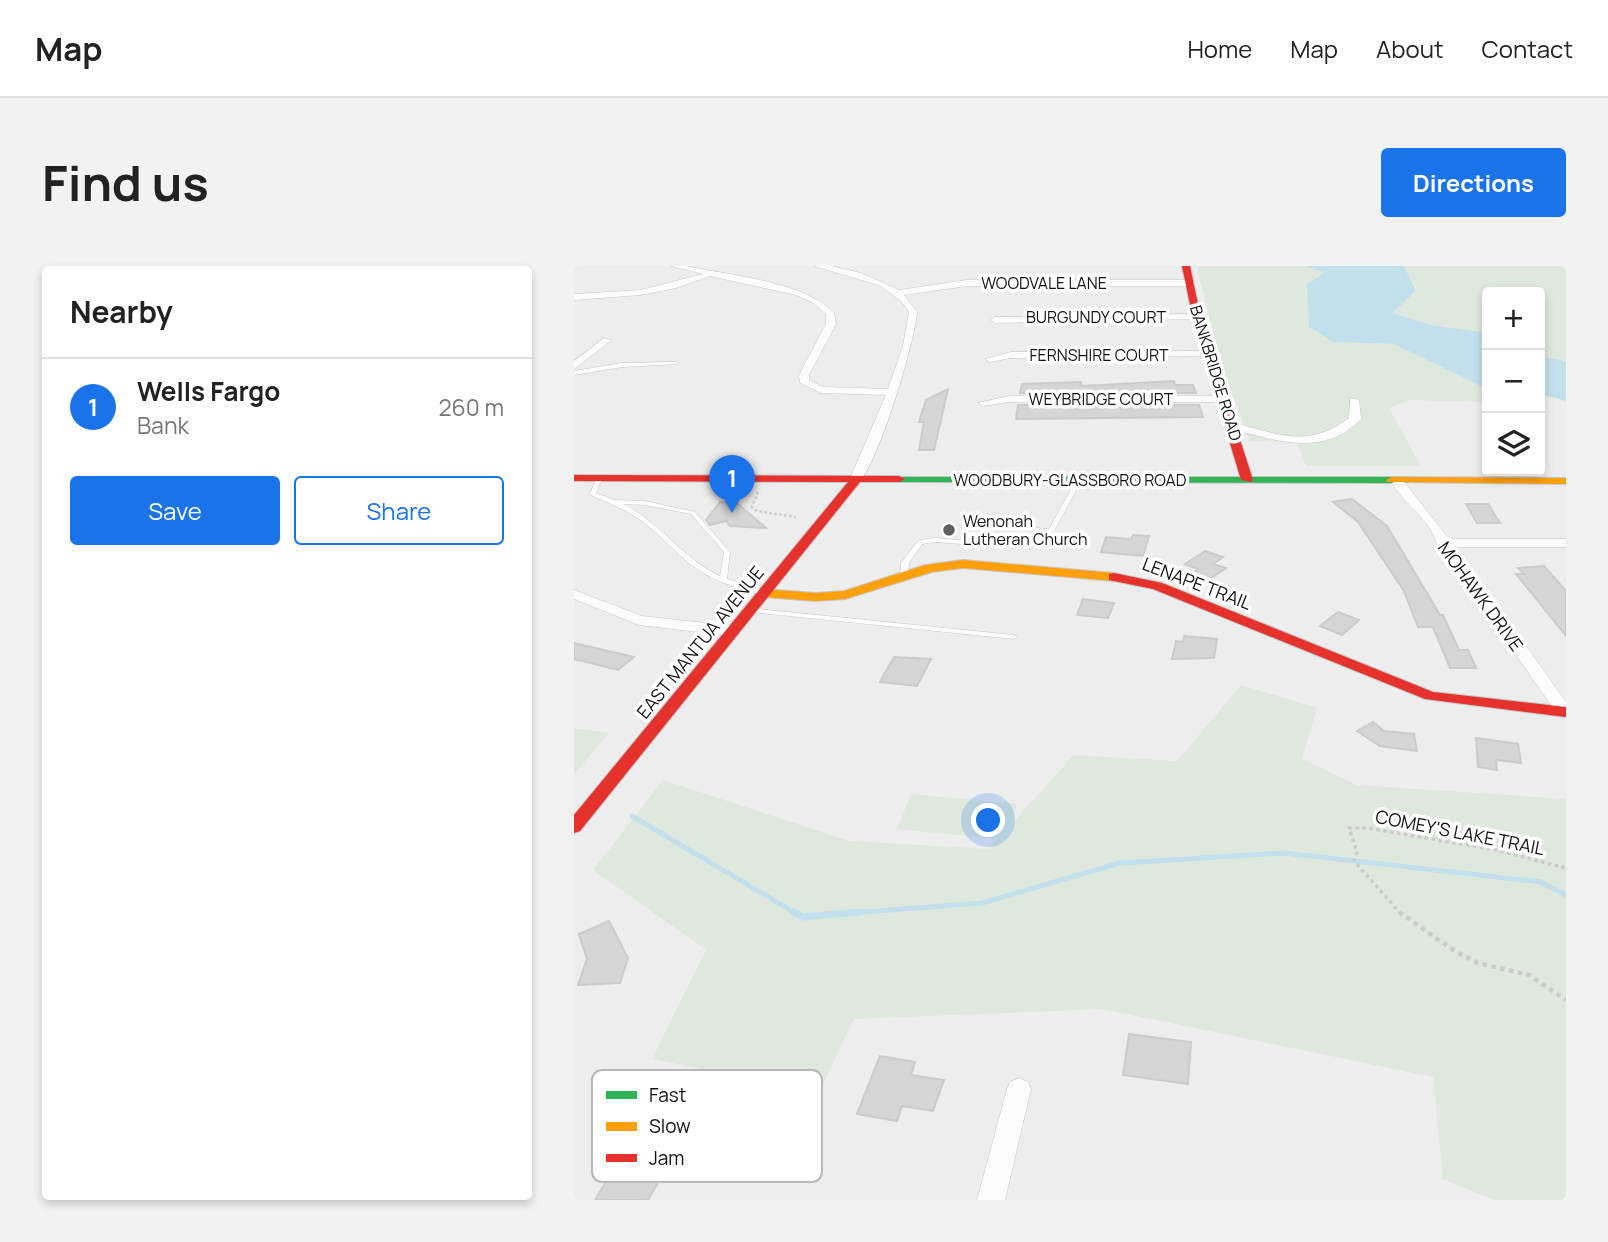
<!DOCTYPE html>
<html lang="en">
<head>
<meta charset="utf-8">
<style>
  :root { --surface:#fff; --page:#f2f2f2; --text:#222; --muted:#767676; --line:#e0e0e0; --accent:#1a73e8 }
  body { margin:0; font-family:Manrope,sans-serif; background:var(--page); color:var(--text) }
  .controls { position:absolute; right:21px; top:21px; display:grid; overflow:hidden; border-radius:7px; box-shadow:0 4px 10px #0003 }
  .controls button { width:63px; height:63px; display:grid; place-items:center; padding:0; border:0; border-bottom:2px solid var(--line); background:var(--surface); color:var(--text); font:35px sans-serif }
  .you { position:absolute; left:415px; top:555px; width:24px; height:24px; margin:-18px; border:5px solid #fff; border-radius:50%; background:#1a73e8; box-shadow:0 0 0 10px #1a73e833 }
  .badge { display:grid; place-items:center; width:46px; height:46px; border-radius:50%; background:var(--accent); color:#fff; font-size:23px; font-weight:700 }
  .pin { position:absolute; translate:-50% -58px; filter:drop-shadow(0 2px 4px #0008) }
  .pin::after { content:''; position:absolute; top:37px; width:24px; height:21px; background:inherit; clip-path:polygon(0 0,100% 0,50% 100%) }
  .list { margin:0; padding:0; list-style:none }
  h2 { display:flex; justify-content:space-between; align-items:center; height:91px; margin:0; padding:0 28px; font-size:30px }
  h2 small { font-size:23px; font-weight:400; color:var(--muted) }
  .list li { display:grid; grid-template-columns:46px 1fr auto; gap:21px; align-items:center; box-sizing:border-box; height:98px; padding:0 28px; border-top:2px solid var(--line) }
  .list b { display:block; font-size:26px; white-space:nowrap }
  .list p { margin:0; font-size:23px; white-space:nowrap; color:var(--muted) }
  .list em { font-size:23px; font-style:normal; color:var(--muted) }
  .actions { display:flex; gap:14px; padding:21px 28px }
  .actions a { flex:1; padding:16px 0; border:2px solid var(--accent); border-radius:7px; text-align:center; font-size:24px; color:var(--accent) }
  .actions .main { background:var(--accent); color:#fff }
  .icon { flex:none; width:38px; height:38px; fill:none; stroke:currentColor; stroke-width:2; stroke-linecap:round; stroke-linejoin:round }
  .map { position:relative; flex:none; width:992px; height:934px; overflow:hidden; border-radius:7px }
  header { display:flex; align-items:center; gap:42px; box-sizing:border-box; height:98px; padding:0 35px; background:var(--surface); border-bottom:2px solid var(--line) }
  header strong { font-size:33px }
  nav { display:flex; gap:38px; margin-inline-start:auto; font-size:24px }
  .intro { display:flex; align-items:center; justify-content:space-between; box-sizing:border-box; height:168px; padding:0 42px }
  h1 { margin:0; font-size:49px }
  .button { padding:18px 32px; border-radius:7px; background:var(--accent); color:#fff; font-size:24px; font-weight:700 }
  main { display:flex; gap:42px; padding:0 42px }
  aside { flex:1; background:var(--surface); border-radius:7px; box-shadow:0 4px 10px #0003 }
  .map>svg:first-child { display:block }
</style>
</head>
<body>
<header>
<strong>Map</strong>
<nav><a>Home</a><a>Map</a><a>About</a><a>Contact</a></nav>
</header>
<div class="intro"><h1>Find us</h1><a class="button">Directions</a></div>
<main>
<aside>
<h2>Nearby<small></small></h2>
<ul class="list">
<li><span class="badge">1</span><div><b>Wells Fargo</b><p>Bank</p></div><em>260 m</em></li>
</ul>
<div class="actions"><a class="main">Save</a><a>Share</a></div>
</aside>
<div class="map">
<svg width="992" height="934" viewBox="0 0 992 934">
  <rect width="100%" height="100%" fill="#ededed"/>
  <path fill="#dfe8dc" d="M625,0h107l20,7 16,69 52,2 93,45v13l-78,-2 -20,8 32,58h-115l-9,-24 -47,-1 -30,-81 -22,-88z
    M830,0h162v95l-26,-5v-64h-53v42l-56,-9 -38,-12 23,-25z
    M667,419l76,23 -15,51 55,26 209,14v401h-72l-51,-21 -10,-102 -331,-68 -248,10 -35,73 -167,-33 54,-109 -113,-80 70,-90 186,61 140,8 8,-10 -100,-10 14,-35 106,10 -5,19 62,-68 103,6z
    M0,462l35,5 -35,41z"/>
  <path fill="#c2e0eb" d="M732,0h98l12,24 -23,23 38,12 56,8v56l-93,-45 -60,-2 -25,-15 -2,-43 18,-11z
    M966,90l26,5v40l-26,-7z"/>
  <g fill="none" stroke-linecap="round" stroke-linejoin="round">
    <path stroke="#c2e0eb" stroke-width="5" d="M58,550l165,98
      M263,648l145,-11 138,-40 164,-10 257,29 25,13"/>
    <path stroke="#c2e0eb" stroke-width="7" d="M220,646l8,5 58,-5"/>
  </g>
  <path fill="#d5d5d5" stroke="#cbcbcb" stroke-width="2" d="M600,115l1,4h18l3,8h-176l2,-9 59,-2 1,4z
    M374,123l-14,61h-15l5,-28h-5l7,-22z
    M444,139h181l4,12 -187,2z
    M778,233l35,27 53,89h3l16,35h9l8,18h-26l-17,-41h-15l-14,-36 -46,-69 -25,-20z
    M146,236l17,1 29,25 -36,-2 -4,-5 -16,4 -4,-5z
    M892,238h22l12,19h-23z
    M559,269l16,1 -6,20 -42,-4 5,-15 25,2z
    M631,285l18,6 -10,7 13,4 -19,13 -17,-6 8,-6 -13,-5z
    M970,300l22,25v45l-50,-62h8l-6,-6z
    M509,333l31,4 -6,15 -31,-3z
    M764,346l21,8 -17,15 -22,-9z
    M610,370l33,3 -3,19 -42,1 4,-18 7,1z
    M0,377l60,14 -16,13 -44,-11z
    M320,391l37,2 -14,27 -37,-4z
    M799,456l11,9 30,3 3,17 -37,-5 -23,-15z
    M902,472l42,6 3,19 -25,-3 1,10 -19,-3z
    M35,655l19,37 -8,25 -42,2 9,-26 -8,-25z
    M555,768l62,8 -3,42 -65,-9z
    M306,790l35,6 -4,13 33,5 -11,31 -31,-5 -5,15 -40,-7z
    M92,840l13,2 -4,9 9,2 -22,40 9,1 -23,40h-53l54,-89h13z"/>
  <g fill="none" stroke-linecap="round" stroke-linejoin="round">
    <g stroke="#c7c7c7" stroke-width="1">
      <path id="lane" d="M102,96l2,1v1l-56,3 -48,8v-4l48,-8z
        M25,211l3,2 -6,14 18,7 31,1 50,11 35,40 -3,27 40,12v4h-6c-18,-6 -39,-11 -56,-21 -23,-13 -40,-35 -62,-52 -16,-12 -34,-19 -52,-27l-1,-1 6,-15zM49,238l22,1 46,9 33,38 -4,24c-37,-17 -60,-54 -97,-72z
        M500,213l5,1 -4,13 -21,38 -3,2 -11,-2 -9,18 -96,-7 -13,2 -13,19 -1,14 -4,2 -4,-2 1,-14 17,-22 2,-1 15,-2 92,8 9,-18 13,1 20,-36z
        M174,342l266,27 4,2 -4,2 -263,-27h-3l-1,-2z"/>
    </g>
    <g stroke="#c7c7c7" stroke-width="1">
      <path id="street" d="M97,0h15c42,9 120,16 148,47l2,11 -27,51v5l14,7 65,2 15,-43 6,-34 -7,-10 -21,-16 -67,-20h17l30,7 38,17 68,-10h224l4,3 -4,3h-224l-63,9 13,17c-1,26 -42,165 -62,173l-6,-4 37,-86 -65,-2 -21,-10 -1,-8 27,-51v-10l-14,-12 -16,-7 -86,-19 -34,12 -35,7 -67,5v-6l67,-4 62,-16z
        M622,48l3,5 -204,4 -5,-3 5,-3z
        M30,72l8,2 -38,29v-8z
        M635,85l5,3 -2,2 -201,2 -21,4 -5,-3 26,-7z
        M435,130h212l5,3 -5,3h-212l-26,4 -5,-3z
        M776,132l9,2 2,19c-29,30 -65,27 -102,17 -10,-3 -23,-4 -31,-10l6,-3c45,11 74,26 115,-5z
        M819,212h8l48,61h117v8h-111l111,155v14l-8,-1 -117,-168 -4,-1c-3,-24 -35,-43 -46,-65z
        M0,324l68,26 91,10 8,5 -8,5 -94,-11 -65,-26z
        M445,812l9,4 3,7 -26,111h-28l30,-111 3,-7z"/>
    </g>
    <g stroke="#c7c7c7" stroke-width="2">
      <path id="fast" d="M321,211h497l6,3 -6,3 -493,-1 -4,-1z"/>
    </g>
    <g stroke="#c7c7c7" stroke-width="2">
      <path id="slow" d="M818,211l174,1v6l-178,-2 -2,-2z
        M389,294l151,13 6,4 -6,4 -151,-13 -31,4 -87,27 -30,2 -51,-4 -7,-4 7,-4 51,4 29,-2 81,-26z"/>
    </g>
    <g stroke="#c7c7c7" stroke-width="2">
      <path id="jam" d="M608,0h8l11,53 52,161 -2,2 -10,-2 -48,-161z
        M0,209l325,1 6,3 -6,3h-39l-280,349 -6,2v-18l274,-333 -274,-1z
        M540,307l48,10 271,109 133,15v10l-141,-18 -272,-110 -44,-9v-6z"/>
    </g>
    <path stroke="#cbcbcc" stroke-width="2.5" stroke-dasharray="2.5 2.5" stroke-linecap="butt" d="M184,226l-6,15 5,4 39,6"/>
    <path stroke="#cbcbcc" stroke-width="3.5" stroke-dasharray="3.5 3.5" stroke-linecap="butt" d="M827,648l-47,-53 3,-9 -8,-24h18l129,22 70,18"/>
    <path stroke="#cbcbcc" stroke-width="4.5" stroke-dasharray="4.5 4.5" stroke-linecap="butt" d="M825,646l57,40 22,11 51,12 37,25"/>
    <use href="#lane" fill="#fcfcfc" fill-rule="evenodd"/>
    <use href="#street" fill="#fcfcfc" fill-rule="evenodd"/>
    <use href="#fast" fill="#30b455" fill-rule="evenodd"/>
    <use href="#slow" fill="#ff9f0a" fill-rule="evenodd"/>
    <use href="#jam" fill="#e5322d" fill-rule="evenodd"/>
  </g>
  <circle fill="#5f5f5f" stroke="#fff" stroke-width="2.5" cx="375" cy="264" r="7"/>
  <g text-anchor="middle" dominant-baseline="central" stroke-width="7" stroke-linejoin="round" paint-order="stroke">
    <g font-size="16" fill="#121213" stroke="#fff">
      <text x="470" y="17">WOODVALE LANE</text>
      <text x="522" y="51">BURGUNDY COURT</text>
      <text x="525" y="89">FERNSHIRE COURT</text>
      <text transform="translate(642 107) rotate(73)">BANKBRIDGE ROAD</text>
      <text x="527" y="133">WEYBRIDGE COURT</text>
      <text x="496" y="214">WOODBURY-GLASSBORO ROAD</text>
    </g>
    <g font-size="16" fill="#121213" stroke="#fff" text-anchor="start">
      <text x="389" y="255">Wenonah<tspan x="389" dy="18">Lutheran Church</tspan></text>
    </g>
    <g font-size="18" fill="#121213" stroke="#fff">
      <text transform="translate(623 317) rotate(21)">LENAPE TRAIL</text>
      <text transform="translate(907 330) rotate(54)">MOHAWK DRIVE</text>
      <text transform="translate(126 376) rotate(-51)">EAST MANTUA AVENUE</text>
      <text transform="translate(886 566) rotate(11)">COMEY'S LAKE TRAIL</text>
    </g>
  </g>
  <rect x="18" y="804" width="230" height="112" rx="10" fill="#fff" stroke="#b8b8b8" stroke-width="2"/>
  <rect x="32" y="825" width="31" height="8" fill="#30b455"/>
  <rect x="32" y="856" width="31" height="9" fill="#ff9f0a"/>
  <rect x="32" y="888" width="31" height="8" fill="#e5322d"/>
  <g font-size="19" fill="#121213">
    <text x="75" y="836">Fast</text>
    <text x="75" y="867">Slow</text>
    <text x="75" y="899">Jam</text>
  </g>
</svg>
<div class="controls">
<button>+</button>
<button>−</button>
<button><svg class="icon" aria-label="layers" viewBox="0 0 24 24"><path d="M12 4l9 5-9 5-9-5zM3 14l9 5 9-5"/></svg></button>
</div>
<div class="you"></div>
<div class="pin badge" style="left:158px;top:247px">1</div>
</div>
</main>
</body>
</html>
